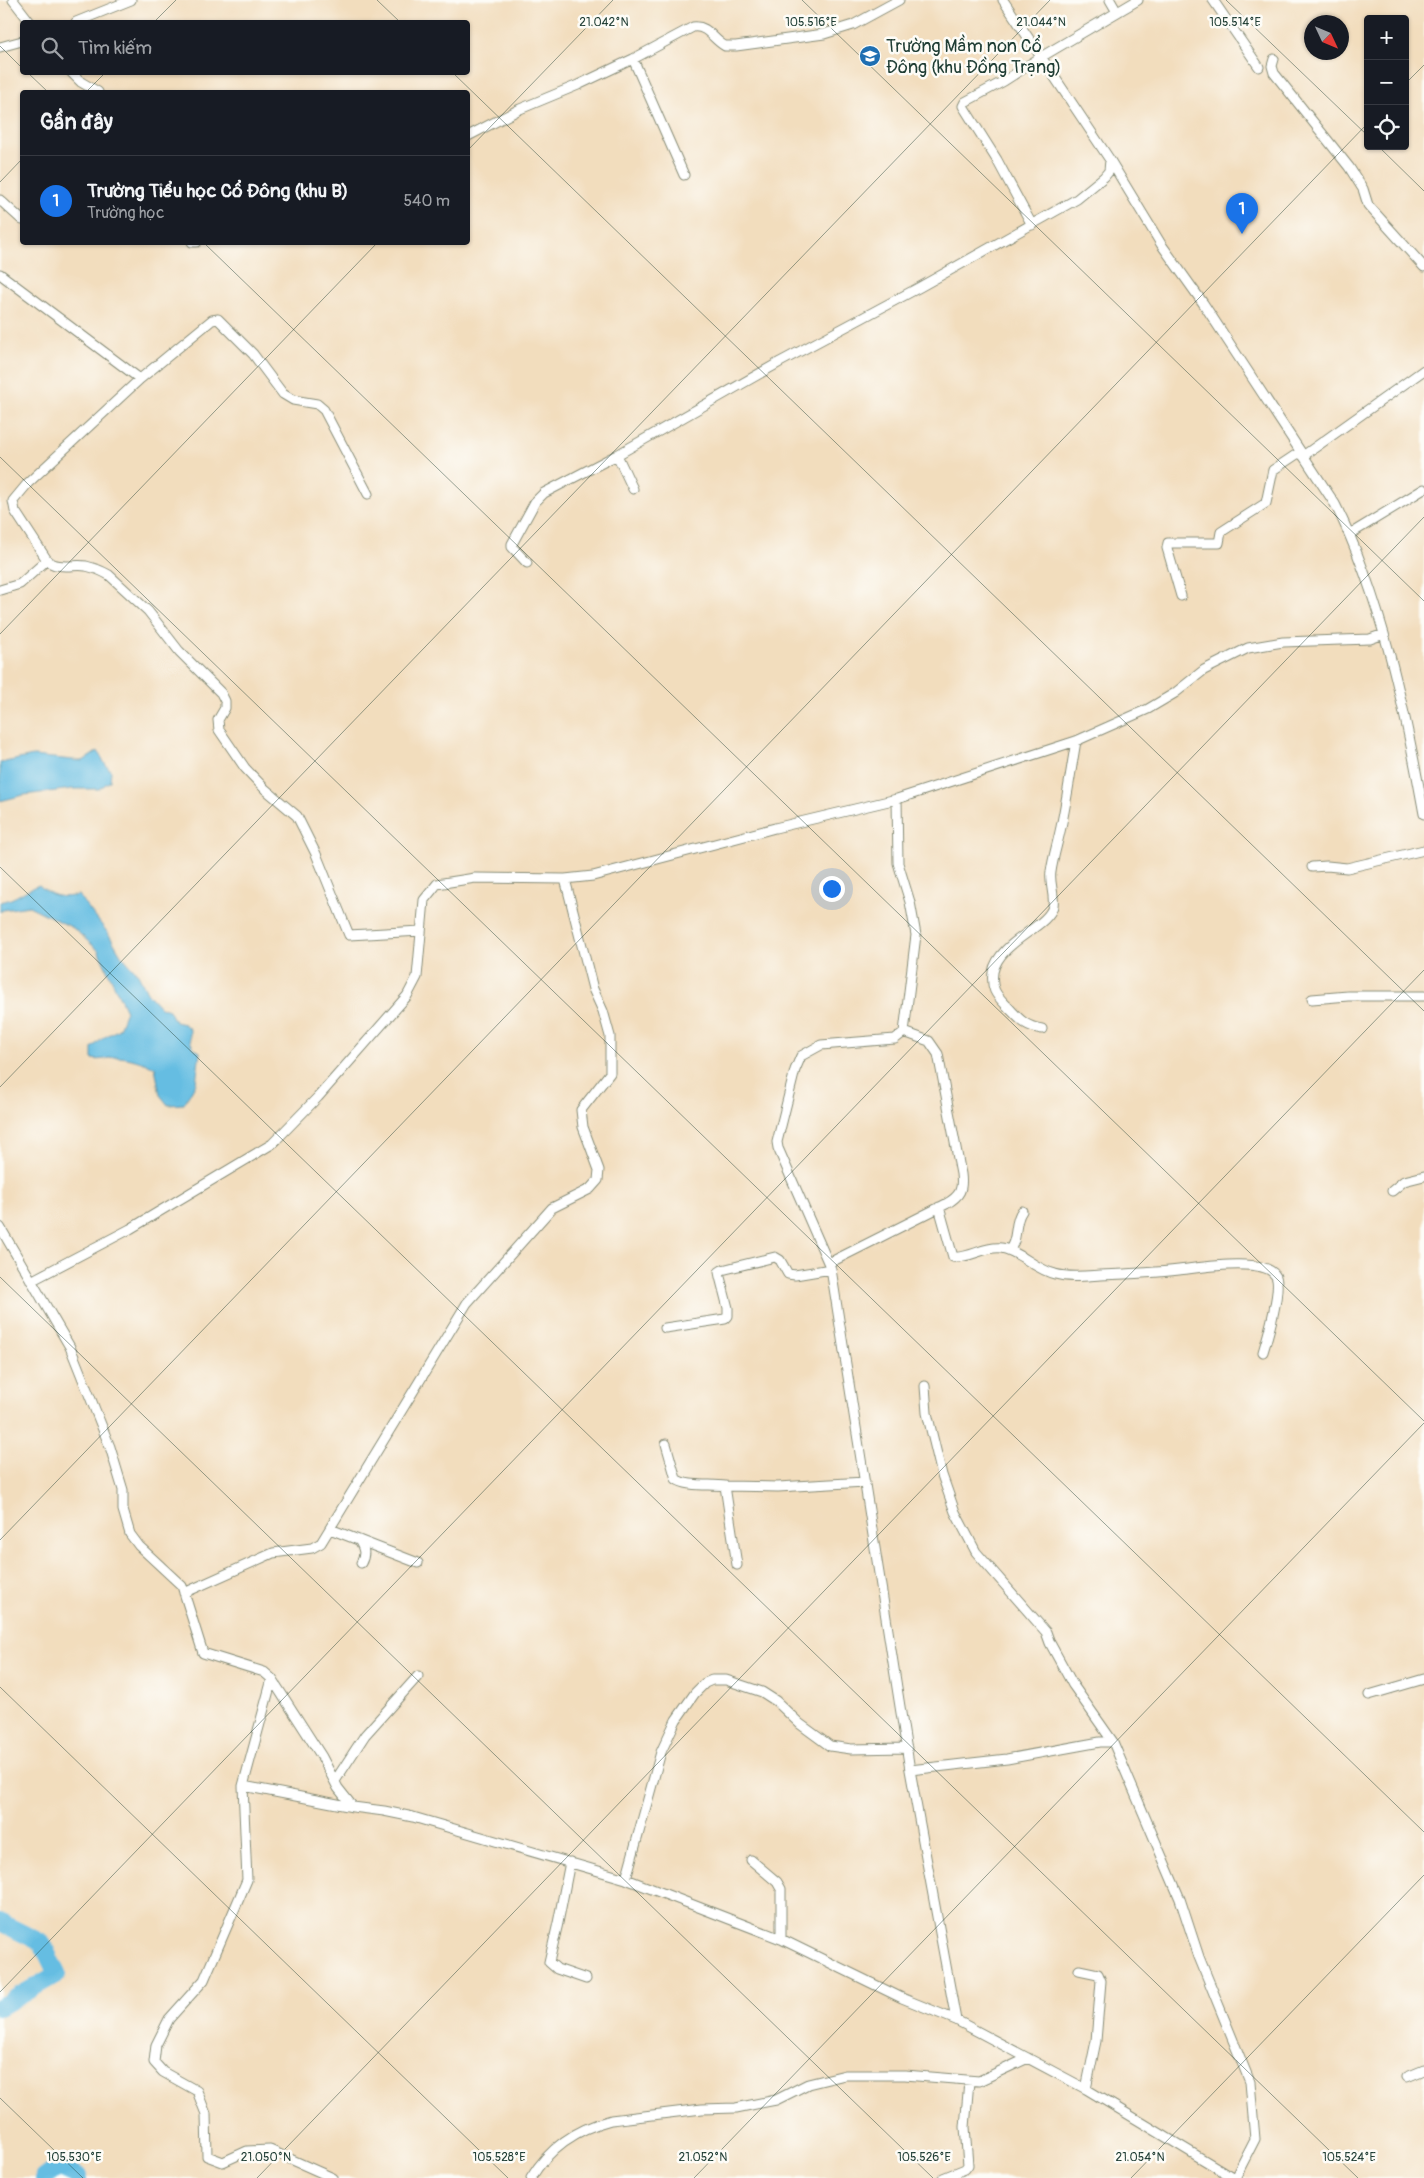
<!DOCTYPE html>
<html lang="vi">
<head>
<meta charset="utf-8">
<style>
  :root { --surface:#171b24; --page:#242831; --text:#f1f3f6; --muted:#9ea1a6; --line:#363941; --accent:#1a73e8 }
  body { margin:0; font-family:Pangolin,sans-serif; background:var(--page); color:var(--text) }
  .controls { position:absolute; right:15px; top:15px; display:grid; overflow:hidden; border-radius:5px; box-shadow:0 1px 4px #0004 }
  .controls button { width:45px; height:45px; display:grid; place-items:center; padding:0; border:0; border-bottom:1px solid var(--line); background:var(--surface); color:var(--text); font:25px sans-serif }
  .compass { position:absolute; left:1304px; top:15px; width:45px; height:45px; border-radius:50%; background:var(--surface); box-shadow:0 1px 4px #0004; rotate:134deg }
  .you { position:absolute; left:831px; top:888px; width:18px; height:18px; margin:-12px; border:4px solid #fff; border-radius:50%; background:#1a73e8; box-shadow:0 0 0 8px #1a73e833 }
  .badge { display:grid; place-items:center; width:32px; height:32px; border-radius:50%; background:var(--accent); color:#fff; font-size:16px; font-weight:700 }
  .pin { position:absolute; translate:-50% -41px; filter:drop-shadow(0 1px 2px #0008) }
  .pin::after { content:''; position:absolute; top:26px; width:18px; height:15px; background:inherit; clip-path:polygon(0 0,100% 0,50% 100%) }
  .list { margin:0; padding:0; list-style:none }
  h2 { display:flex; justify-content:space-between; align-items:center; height:65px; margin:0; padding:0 20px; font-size:21px }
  h2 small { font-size:16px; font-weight:400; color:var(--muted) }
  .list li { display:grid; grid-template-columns:32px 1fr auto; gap:15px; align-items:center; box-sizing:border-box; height:90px; padding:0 20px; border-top:1px solid var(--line) }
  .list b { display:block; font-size:19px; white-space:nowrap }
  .list p { margin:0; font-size:16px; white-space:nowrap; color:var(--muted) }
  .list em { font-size:16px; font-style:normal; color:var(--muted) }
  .icon { flex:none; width:28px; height:28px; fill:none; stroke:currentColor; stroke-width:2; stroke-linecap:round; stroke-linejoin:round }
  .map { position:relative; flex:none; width:1424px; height:2178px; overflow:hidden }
  .search { position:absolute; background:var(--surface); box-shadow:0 1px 4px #0004; left:20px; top:20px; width:450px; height:55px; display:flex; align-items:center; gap:12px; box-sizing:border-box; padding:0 18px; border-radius:5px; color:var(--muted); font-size:19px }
  .panel { position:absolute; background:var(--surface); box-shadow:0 1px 4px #0004; left:20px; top:90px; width:450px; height:155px; border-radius:5px }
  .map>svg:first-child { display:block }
</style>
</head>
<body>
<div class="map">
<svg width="1424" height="2178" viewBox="0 0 1424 2178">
  <rect width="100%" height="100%" fill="#fdfcf7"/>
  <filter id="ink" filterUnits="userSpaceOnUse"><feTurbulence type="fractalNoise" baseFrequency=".02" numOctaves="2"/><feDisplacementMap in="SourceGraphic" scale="10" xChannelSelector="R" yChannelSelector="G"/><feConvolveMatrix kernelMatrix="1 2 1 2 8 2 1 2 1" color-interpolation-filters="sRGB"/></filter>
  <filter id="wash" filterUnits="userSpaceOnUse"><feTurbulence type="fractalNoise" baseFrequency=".0096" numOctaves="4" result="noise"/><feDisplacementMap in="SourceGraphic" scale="20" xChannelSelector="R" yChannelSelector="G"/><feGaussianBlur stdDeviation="1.12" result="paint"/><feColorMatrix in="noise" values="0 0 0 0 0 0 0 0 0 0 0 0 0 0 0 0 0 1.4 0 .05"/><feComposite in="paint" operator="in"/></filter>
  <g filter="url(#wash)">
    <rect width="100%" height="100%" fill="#f2ddbd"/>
    <path fill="#65bde2" stroke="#427d8b" d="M98,751l7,13 6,7 -1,10 -11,8h-27l-48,6 -24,6v-38l33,-7 50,5z
      M39,885c11,11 23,14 39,10l30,38 13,22 17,19 10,20 12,13 9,3 6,12 9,2 6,5c-1,10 0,18 10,23l-4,31 -12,21 -16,1 -8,-10 -5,-28c-13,-5 -26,-10 -39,-10 -9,1 -15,4 -24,2v-11l11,-10 16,-9 7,-18 -28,-61 -25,-22 -44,-22 -26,4 -3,2v-10c17,-3 22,-11 39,-17z"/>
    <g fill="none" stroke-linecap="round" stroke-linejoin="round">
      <path stroke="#65bde2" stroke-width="18" d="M0,1922l42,21 15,31 -57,33
        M44,2178l15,-11 19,9 -1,2"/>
    </g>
  </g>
  <g filter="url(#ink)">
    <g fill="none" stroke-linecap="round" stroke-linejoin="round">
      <g stroke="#888d78" stroke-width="11">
        <path id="minor" d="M13,0l17,22
          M1003,0l107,160 51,84 42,59 132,201c46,91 71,210 89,310
          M1110,0l7,12
          M1213,0l46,67
          M76,22l55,-22
          M0,47l22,-6
          M633,59l51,116
          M1274,59l-2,7 2,7 75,94 14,22 5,16 56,62
          M71,72l10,10 17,10
          M468,136l52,-27 58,-24 55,-26 60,-32c15,-2 20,13 32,19h11l88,-12 29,-9 46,-25
          M0,200l22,20
          M1032,225l-35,-65 -34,-54 2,-4 39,-21 37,-24 97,-57
          M192,242h5
          M0,274l140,105 -112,104 -15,18 2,10 32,49 -27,24 -20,6
          M140,379l72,-59 6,-1 35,35 30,40 10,6 24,4 7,6 44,84
          M617,455l16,34
          M1303,456l121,-86
          M1350,534l74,-45
          M47,560c10,10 27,4 39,6 9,2 16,5 23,9l39,36 31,40 42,42 4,8v7l-7,12 1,10 26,38 20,21 32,27 19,38 33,81 72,-4
          M527,563l-15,-16v-3l23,-42 9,-9 73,-38 163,-93 140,-75 157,-88 27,-22 5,-6 1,-11
          M1181,596l-14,-48 1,-5h51l2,-11 45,-29 7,-33 27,-18
          M897,799l1,64 12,39 6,33 -12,97 -9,7 -74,6 -20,11 -6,14 -18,72 1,6 53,121 79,501 46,250
          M1312,867l15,-1 20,2 77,-18
          M1312,999l36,-3h76
          M1042,1029c-19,-3 -23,-11 -36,-24 -11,-11 -15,-17 -13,-33 6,-31 56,-45 60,-66 2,-12 -4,-23 -2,-34 2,-15 7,-30 10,-45 6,-28 10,-57 15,-86
          M1392,1191l12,-10 20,-5
          M939,1207l14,50c16,2 31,-11 48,-9 17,2 35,22 54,26 14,4 30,2 45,1 27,-1 53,-2 79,-5 20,-2 84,-13 96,5 8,10 -8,64 -12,77
          M0,1227l70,120 40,100 13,43v20l7,24 9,12 43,40 21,67 61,19 8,7 50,78 16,31 15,19 31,4 29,6 213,62 155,60 121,59 54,22 130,69 148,89
          M1009,1250c10,-10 4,-27 13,-39
          M829,1263l117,-59c14,-8 17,-14 15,-30l-23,-120 -9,-13 -25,-9
          M31,1281l99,-52 142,-85 46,-47 89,-101 10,-19 7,-77 13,-16 38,-6 90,1 28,-3 182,-48 122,-29 179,-58 72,-32 27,-16 29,-23 44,-22 35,-6 87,-3 14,-5
          M665,1328l60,-9 3,-3v-8l-8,-31 -1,-5 3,-2 53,-13 5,3 8,14 7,1 36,-6
          M666,1444l10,35c10,8 35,5 49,7
          M330,1529l88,34
          M359,1540c5,8 7,14 2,23
          M737,1565l-12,-79 53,1 87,-5
          M184,1593l89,-40 39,-5 9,-5 146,-240 85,-95 38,-19 8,-9 1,-10 -16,-43 -2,-17 29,-37v-37l-7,-25 -10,-22 -28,-110
          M272,1679l-29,107 4,94 -43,100 -35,39 -13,26 -2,17 9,10 34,19 9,23 1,42 16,6 24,-11 23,-1 63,28
          M1369,1695l55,-16
          M1113,1742l67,157 19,58 51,125 5,57 -20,39
          M910,1770l97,-11 93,-17h13l-40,-57 -23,-42 -4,-11 -70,-80 -21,-40 -13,-37 -15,-62 -2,-27
          M335,1781l30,-46 53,-59
          M243,1786l110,21
          M751,1860l26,22 4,7v50
          M570,1862l-12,61 -9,39 8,7 29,10
          M626,1879l35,-127 15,-32 19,-27 10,-10 7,-3h14l36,12 14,9 24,23 30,22 21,3 56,-1
          M1079,1970l19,4 3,7 -5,60 -10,48
          M1407,2077l17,-7
          M531,2178c18,-30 45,-49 80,-58l91,-11 34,-1 40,-8 32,-16 37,-9h60l74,6 49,-23
          M943,2178l22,-9 3,-4 -3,-38 4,-46"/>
      </g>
      <use href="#minor" stroke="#fff" stroke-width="9"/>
    </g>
  </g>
  <path fill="none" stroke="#1f3d34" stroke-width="1" stroke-opacity="0.45" d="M377,0l23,22M802,0l622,601M1226,0l142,136M154,22l22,-22M0,46l22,22M27,72l21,20M452,72l972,939M1405,84l19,-19M86,92l20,-20M1378,146l46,45M468,150l145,-150M0,182l22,-23M203,242l1221,1179M0,457l1424,1375M0,634l378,-392M0,867l1358,1311M0,1087l1050,-1087M0,1277l933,901M0,1540l1368,-1417M0,1687l508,491M0,1992l1424,-1475M0,2098l83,80M257,2178l1167,-1208M694,2178l730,-755M1131,2178l293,-303"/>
  <defs>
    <g id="school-disc" transform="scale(1.125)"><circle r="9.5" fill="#1f6fb2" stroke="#fdfcf7"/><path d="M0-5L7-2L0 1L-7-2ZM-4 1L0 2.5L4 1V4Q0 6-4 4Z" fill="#fff"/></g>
  </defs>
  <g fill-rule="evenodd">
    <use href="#school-disc" x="870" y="56"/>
  </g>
  <g text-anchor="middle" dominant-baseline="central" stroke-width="5" stroke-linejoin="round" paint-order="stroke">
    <g font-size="18" fill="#1f3d34" stroke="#fdfcf7" text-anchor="start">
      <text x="886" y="46">Trường Mầm non Cổ<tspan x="886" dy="21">Đông (khu Đồng Trạng)</tspan></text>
    </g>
  </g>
  <g font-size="12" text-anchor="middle" fill="#1f3d34" stroke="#fdfcf7" stroke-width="5" stroke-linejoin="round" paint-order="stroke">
    <text x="811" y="26">105.516°E</text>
    <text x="1235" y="26">105.514°E</text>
    <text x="1041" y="26">21.044°N</text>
    <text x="604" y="26">21.042°N</text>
    <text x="266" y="2161">21.050°N</text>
    <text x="703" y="2161">21.052°N</text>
    <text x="1140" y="2161">21.054°N</text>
    <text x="74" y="2161">105.530°E</text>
    <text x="499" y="2161">105.528°E</text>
    <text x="924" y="2161">105.526°E</text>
    <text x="1349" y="2161">105.524°E</text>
  </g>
</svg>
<div class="controls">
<button>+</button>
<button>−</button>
<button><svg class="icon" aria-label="locate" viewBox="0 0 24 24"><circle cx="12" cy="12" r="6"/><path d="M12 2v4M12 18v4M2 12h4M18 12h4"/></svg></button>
</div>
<svg class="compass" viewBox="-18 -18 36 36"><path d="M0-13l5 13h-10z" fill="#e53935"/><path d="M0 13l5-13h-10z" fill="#9ea1a6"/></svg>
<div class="you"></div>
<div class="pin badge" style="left:1242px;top:234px">1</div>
<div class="search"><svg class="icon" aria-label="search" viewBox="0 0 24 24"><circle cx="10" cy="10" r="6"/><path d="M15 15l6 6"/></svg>Tìm kiếm</div>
<section class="panel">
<h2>Gần đây<small></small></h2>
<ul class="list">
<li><span class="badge">1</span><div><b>Trường Tiểu học Cổ Đông (khu B)</b><p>Trường học</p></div><em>540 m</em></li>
</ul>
</section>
</div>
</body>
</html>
